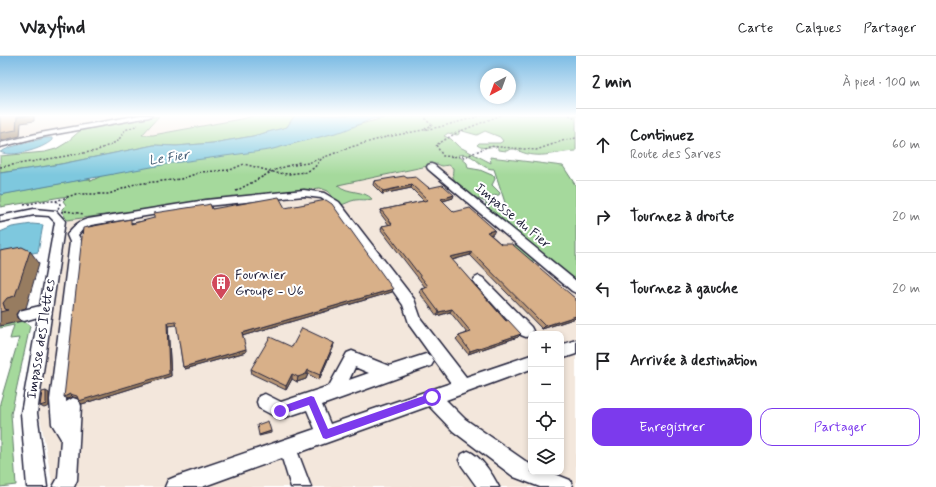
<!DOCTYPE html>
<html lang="fr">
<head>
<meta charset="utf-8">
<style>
  :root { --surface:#fff; --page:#f6f6f6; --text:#202124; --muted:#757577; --line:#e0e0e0; --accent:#7c3aed }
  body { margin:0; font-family:Mynerve,sans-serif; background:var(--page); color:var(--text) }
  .controls { position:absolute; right:12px; bottom:12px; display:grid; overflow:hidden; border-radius:8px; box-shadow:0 2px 6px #0003 }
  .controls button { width:36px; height:36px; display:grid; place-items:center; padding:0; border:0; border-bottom:1px solid var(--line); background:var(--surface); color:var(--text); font:20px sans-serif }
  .compass { position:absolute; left:480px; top:12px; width:36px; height:36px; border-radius:50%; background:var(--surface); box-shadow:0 2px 6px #0003; rotate:221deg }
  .stop { position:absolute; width:12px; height:12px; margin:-9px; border:3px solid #7c3aed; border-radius:50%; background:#fff }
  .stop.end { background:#7c3aed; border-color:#fff; box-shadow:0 1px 4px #0008 }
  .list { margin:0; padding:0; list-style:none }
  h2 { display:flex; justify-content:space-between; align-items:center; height:52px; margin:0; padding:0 16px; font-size:17px }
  h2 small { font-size:13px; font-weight:400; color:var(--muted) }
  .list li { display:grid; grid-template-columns:26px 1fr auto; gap:12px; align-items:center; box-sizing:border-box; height:72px; padding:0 16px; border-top:1px solid var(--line) }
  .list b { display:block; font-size:15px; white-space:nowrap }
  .list p { margin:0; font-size:13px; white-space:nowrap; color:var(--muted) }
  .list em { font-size:13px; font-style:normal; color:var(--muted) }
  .actions { display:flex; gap:8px; padding:12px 16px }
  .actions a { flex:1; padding:9px 0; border:1px solid var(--accent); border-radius:12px; text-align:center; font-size:14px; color:var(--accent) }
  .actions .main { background:var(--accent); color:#fff }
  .icon { flex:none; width:22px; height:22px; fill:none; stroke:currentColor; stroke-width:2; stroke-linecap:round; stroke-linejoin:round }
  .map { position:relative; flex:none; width:576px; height:431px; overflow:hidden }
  header { display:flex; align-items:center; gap:24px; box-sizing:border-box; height:56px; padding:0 20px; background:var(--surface); border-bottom:1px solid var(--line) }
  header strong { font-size:19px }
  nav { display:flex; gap:22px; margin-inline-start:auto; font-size:14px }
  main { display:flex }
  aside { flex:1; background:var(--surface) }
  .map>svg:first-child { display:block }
</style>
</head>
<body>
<header>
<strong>Wayfind</strong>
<nav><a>Carte</a><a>Calques</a><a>Partager</a></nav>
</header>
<main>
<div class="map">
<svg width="576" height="431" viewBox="0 0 576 431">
  <rect width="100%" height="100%" fill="#fff"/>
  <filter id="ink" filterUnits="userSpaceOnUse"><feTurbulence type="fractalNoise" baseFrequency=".025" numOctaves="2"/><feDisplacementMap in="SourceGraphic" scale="8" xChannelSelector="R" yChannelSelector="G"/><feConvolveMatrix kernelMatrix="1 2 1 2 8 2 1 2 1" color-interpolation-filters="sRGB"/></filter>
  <g filter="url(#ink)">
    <path fill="#f3e7dc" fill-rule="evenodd" d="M0,59h255l-9,3 -93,17h-12l17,-19 -114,20 -44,11z
      M437,108l5,2 7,-1 4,3 -1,7 4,7 120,99v206h-523l-15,-80 29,-187 195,-26 58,-6 8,3 3,5 13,9 11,-5 12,1 2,-6 -20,-4 -11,-6zM531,278h30v138h-30z"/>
    <path fill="#a5d99c" stroke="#647e6c" d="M255,59h40l-8,12 -34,9 -40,7 -37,3 -22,-1 -93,19 -61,9v-17l45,-4 11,-3 10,-6 16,-14 77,-13 -17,19h11l93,-17z
      M395,59h181v36c-23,1 -39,10 -61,-2h-5l-3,2 -9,-1v-2c-7,-4 -14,3 -21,-3l2,-2h21l3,-2 -3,-4 -15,-6 -8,4 -18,-5v4l-2,1 -9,-2 -4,3 7,3 7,7 33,17 -1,-6 73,9 13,20v100c-15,-16 -16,-22 -39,-26l-3,1 -6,-1 -14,-13 1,-2 5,-2 -10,-15 -1,-3 -14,-10 -10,-11 5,-1 4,4 11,5 6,9 -17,-52c-16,0 -18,-18 -36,-14l9,8 1,5 12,2 14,6 1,3 -3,6 8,8 -1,2 -7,1 -2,7c-10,-1 -33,-16 -37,-26 -1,-3 0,-6 0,-9l-4,-3 -7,1 -5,-2 -99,21c9,9 27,5 34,14 -6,2 -11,0 -17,1 -6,1 -10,5 -16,5l-11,-14 -8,-3 -58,6 -195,26 -5,-8v-3l4,-4 -3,-4 5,-5 -68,11v-12l9,-2 75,-14h6l1,2 12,-6 254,-50z
      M23,265l7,5 -19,88 5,71 -16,2v-84l19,-65 -9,1 4,-14 -14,3v-2z"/>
    <path fill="#7ec8de" stroke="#59869d" d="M295,59h109l-32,4 -29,12 -74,19 -96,13 -173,32v-22l61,-9 93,-19 22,1 37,-3 40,-7 34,-9z
      M45,82h7v2c-9,9 -40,18 -52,12l11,-5z
      M32,168l11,1 -5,27 -38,7v-27l12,-5z"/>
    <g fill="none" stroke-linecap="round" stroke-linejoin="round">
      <g stroke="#22223b" stroke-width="3">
        <path id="minor" d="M140,59h12l-3,2 -109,20 -40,10v-4l40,-10z
          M431,108l3,1 142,116v12l-4,-2 -144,-122 -1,-2 1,-2z
          M304,134l20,3 15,9 75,97 7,20 45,58 65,-22v14l-85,31 19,19 66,46v7h19l20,8 3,7h-33l-26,-10 -61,-46 -24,-25 -131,47 13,34h-20l-9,-29 -80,29h-37l3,-7 7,-3 140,-48 -8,-19 -27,9 -21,-11 -2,-6 2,-6 6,-2 16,8 48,-16 18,-33 5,-2 37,15 37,-12 5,2 3,5 -3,5 -109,39 8,19 121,-41 -41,-57 -7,-21 -70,-99 -12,-8 -17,-2 -98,10 -115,19 -8,4 -5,6 4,7 -16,158v2l7,-4 6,2 2,6 -4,74 -3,7h-21l5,-9 3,-39 -9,-15 -2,-24 20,-158 -3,-7c5,-8 12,-14 21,-16l118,-19zM355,311l14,6 -20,7z
          M34,153l22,2 9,10 -28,192 10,74h-20l-6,-74 17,-96 -14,4 -5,-2 -2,-4 2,-4 21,-5 15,-84 -6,-6 -15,-1 -34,7v-6z
          M479,220l4,2 48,49 2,4 -2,4 -5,2 -5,-2 -46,-51 -2,-3 2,-3z
          M576,284v14l-15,5v-14z
          M468,395c13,5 25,24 31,36h-22l-15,-21 -3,-6 3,-6z"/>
      </g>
      <path stroke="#22223b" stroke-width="1.5" stroke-dasharray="2 2" stroke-linecap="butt" d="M501,59l-43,17 -22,13 7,11 22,1 24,-11 47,4 29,-10 11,-2
        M569,59l7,3
        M425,73l7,-4 -6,-5v-5
        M294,109l14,-2 13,-5
        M0,111l96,-16 22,-10 7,-11 13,-5
        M236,135l39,-21 25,-8
        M56,145l4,3 -2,5
        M24,149l19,-4h13l20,-7h33l26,-10 46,-5 20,-7 29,-2 14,-6 33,9 11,1 18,-2 8,-4 8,-10 29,-11 35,-10 53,-10 45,-12
        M61,156l5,-1 18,3"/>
      <use href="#minor" fill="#fff" fill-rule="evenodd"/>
    </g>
    <path fill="#ba9776" stroke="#22223b" d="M407,122l46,20 -10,3 11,11 39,22h-3l11,10 75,55v19l-34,11 -72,-74 -18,5 54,61 15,13 -3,3 -50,17 -12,-15 3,-3 8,-3 -17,-21 -13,4 -18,-24 2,-4 4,-1 -44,-57 1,-4 7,-1 -9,-12 1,-3 43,-9 -13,-13 -29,6 -9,-9 1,-4z
      M285,152l108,81 -1,3 -150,44 4,16 -61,17 -2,-2 -6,-42 -9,1 3,50 -89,28 -3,-3 -2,-3 -4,-1 -5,2 64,-177v1l80,-14z
      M334,287l-1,5 -14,32 -11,-6 -2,5 -9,3 -5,-3 -6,11 -34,-16 -1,-5 41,-22z"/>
    <path fill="#977b60" stroke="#22223b" d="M30,59h4v6l-13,2 -1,13 -20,5v-8l17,-16z
      M412,129l-1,3 -29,6 1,-3z
      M454,139l-1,3 -13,4 1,-3z
      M495,174l-2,4 -8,1 2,-3z
      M30,195l9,12 -13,45 -7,2 -3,4 1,4 4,3 -21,5v-14l5,-3 -2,-6z
      M472,196l-2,3 -22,6 2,-4z
      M393,233l-1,3 -150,44v-3z
      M452,253l-2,3 -13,4 2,-4z
      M576,260v2l-34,11 3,-3z
      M167,267l1,3 3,50 -89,28 -3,-3z
      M521,278l-3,3 -50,17 2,-3z
      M334,287l-1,5 -14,32 1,-5z
      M246,293v3l-61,17 -2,-2z
      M308,314v4l-2,5 -9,3 1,-5z
      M292,318v5l-6,11v-4z
      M46,335l3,2v13l-5,2 -4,-2z
      M70,338l3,3 -5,2 -4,-2z
      M271,375v2l-12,3v-1z"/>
    <path fill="#d8b089" stroke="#22223b" d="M0,59h30l-13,2 -1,13 -16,3z
      M404,120l3,2 9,-1 13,11 14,-3 11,10 -13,4 13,13 16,-4 25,22 -8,2 14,12h11l64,55v17l-31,10 -73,-74 -22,5 56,64 2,-1 13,14 -51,17 -11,-15 12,-4 -19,-23 -13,3 -18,-24 7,-2 -46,-60 10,-2 -11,-14 47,-10 -16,-15 -29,6 -9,-10z
      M279,141l6,11 41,-8 6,4 61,85 -151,44 4,16 -63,18 -7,-45 -9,1 2,51 -90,27 -2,-5 -7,-2 -6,3 19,-169 48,-9v5l23,-6v-5l52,-8 4,-1 2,5z
      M22,191l8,4 -15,45 -8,2 -4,5 2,6 3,1 -8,2v-61z
      M302,272l32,15 -14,32 -12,-5 -2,4 -8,3 -6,-3 -6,12 -35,-17 19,-32 22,10z
      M46,335v13l-6,2 2,-14z
      M268,365l3,10 -12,4 -2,-10z"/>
  </g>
  <linearGradient id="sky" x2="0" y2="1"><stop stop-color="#7dbce4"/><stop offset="0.5" stop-color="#fff"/><stop offset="1" stop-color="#fff" stop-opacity="0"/></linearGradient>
  <rect width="576" height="119" fill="url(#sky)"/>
  <path fill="#7c3aed" d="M432,337l3,1 1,3 -1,3 -109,39 -3,-1 -14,-33 -29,10 -3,-1 -2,-3 2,-3 34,-12 3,1 14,32z"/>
  <defs>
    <g id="building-pin" transform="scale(1)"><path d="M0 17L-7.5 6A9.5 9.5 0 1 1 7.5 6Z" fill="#d1495b" stroke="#fff"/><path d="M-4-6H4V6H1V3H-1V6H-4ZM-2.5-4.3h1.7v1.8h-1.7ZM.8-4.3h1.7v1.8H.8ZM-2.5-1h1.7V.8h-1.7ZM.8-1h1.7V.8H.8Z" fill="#fff"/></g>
  </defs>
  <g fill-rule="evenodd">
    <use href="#building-pin" x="221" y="227"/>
  </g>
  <g text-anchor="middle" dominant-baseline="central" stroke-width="4" stroke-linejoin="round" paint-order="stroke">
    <g font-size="13" font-style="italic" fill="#425c74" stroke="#fff">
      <text transform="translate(169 102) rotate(-9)">Le Fier</text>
    </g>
    <g font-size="14" fill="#22223b" stroke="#fff">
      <text transform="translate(513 160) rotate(40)">Impasse du Fier</text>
      <text transform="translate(41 283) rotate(-81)">Impasse des Ilettes</text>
    </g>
    <g font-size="14" fill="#22223b" stroke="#fff" text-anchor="start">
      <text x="235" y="219">Fournier<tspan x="235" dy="16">Groupe - U6</tspan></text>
    </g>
  </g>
</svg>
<div class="controls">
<button>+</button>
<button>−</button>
<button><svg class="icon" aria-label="locate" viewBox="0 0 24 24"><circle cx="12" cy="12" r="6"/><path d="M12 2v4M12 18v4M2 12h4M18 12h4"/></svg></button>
<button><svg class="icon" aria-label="layers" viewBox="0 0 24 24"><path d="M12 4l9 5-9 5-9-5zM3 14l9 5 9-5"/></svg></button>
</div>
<svg class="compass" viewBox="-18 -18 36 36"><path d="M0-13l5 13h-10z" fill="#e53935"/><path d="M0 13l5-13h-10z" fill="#757577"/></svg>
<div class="stop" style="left:432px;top:341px"></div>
<div class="stop end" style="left:280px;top:355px"></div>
</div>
<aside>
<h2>2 min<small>À pied · 100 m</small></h2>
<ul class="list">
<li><svg class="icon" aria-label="ahead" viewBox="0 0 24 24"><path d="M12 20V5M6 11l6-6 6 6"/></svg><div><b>Continuez</b><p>Route des Sarves</p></div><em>60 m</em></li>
<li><svg class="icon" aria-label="right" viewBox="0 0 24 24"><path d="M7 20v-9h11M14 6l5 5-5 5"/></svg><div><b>Tournez à droite</b></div><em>20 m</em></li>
<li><svg class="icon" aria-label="left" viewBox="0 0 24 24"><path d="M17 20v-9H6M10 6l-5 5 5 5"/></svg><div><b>Tournez à gauche</b></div><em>20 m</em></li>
<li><svg class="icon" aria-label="arrive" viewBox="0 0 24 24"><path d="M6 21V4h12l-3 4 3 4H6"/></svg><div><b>Arrivée à destination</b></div></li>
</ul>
<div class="actions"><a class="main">Enregistrer</a><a>Partager</a></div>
</aside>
</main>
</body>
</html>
